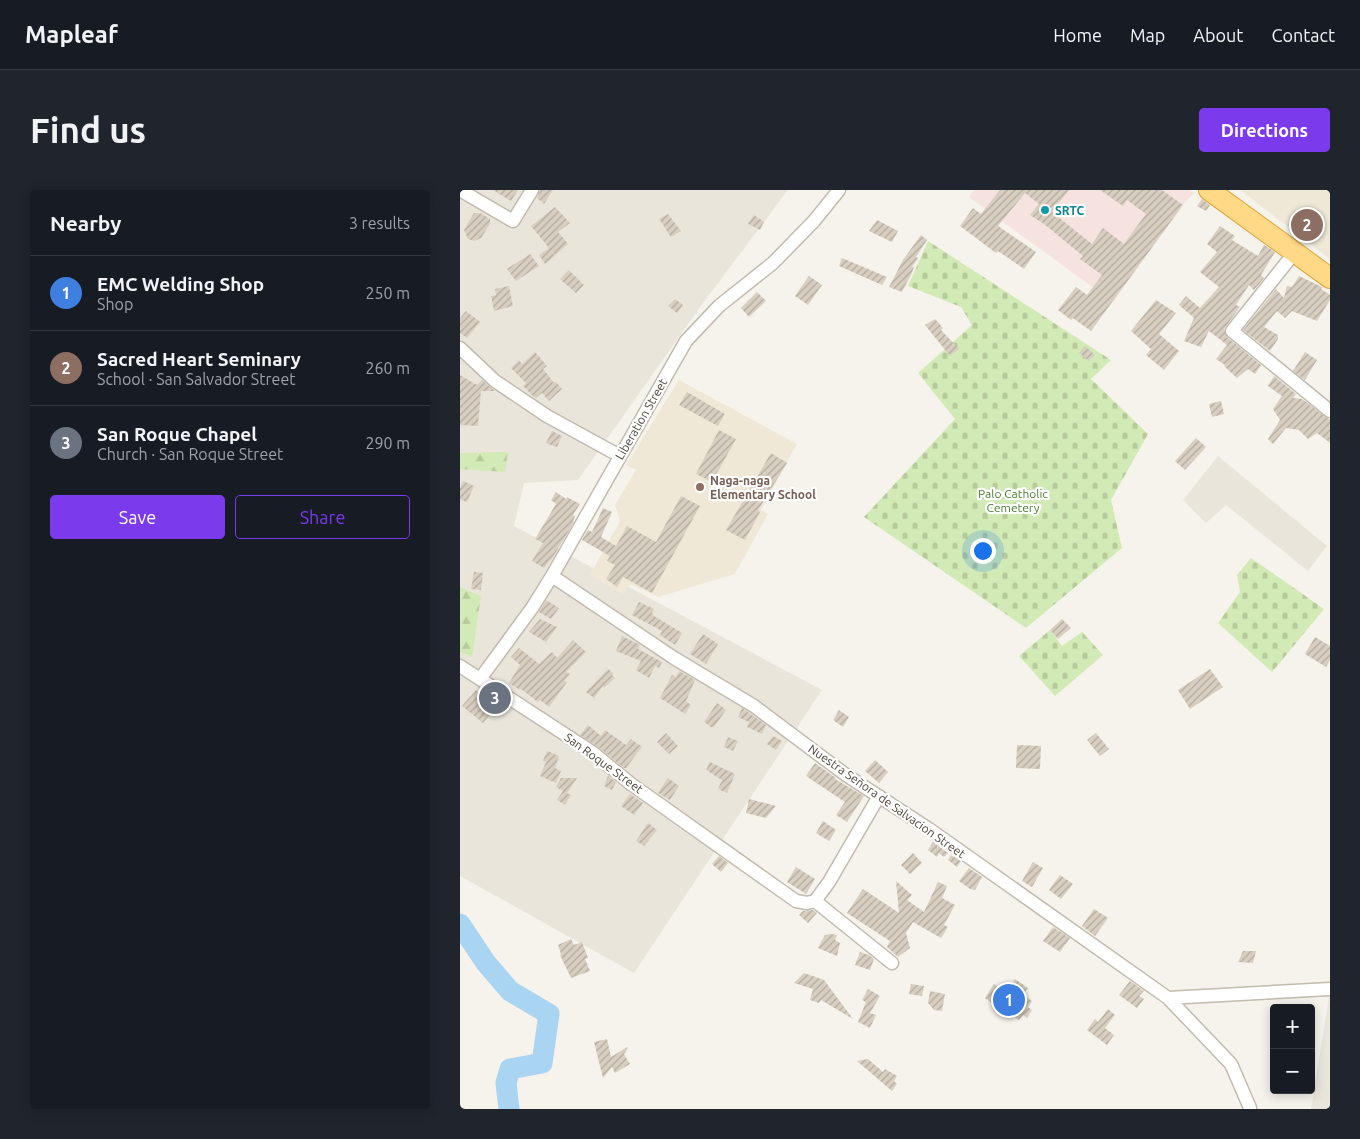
<!DOCTYPE html>
<html lang="en">
<head>
<meta charset="utf-8">
<style>
  :root { --surface:#171b24; --page:#20242c; --text:#f1f3f6; --muted:#9ea1a6; --line:#363941; --accent:#7c3aed }
  body { margin:0; font-family:Ubuntu,sans-serif; background:var(--page); color:var(--text) }
  .controls { position:absolute; right:15px; bottom:15px; display:grid; overflow:hidden; border-radius:5px; box-shadow:0 2px 12px #0003 }
  .controls button { width:45px; height:45px; display:grid; place-items:center; padding:0; border:0; border-bottom:1px solid var(--line); background:var(--surface); color:var(--text); font:25px sans-serif }
  .you { position:absolute; left:522px; top:360px; width:18px; height:18px; margin:-12px; border:4px solid #fff; border-radius:50%; background:#1a73e8; box-shadow:0 0 0 8px #1a73e833 }
  .badge { display:grid; place-items:center; width:32px; height:32px; border-radius:50%; background:var(--accent); color:#fff; font-size:16px; font-weight:700 }
  .pin { position:absolute; translate:-50% -50%; border:2px solid #fff; box-shadow:0 1px 5px #0006 }
  .list { margin:0; padding:0; list-style:none }
  h2 { display:flex; justify-content:space-between; align-items:center; height:65px; margin:0; padding:0 20px; font-size:21px }
  h2 small { font-size:16px; font-weight:400; color:var(--muted) }
  .list li { display:grid; grid-template-columns:32px 1fr auto; gap:15px; align-items:center; box-sizing:border-box; height:75px; padding:0 20px; border-top:1px solid var(--line) }
  .list b { display:block; font-size:19px; white-space:nowrap }
  .list p { margin:0; font-size:16px; white-space:nowrap; color:var(--muted) }
  .list em { font-size:16px; font-style:normal; color:var(--muted) }
  .actions { display:flex; gap:10px; padding:15px 20px }
  .actions a { flex:1; padding:11px 0; border:1px solid var(--accent); border-radius:5px; text-align:center; font-size:18px; color:var(--accent) }
  .actions .main { background:var(--accent); color:#fff }
  .map { position:relative; flex:none; width:870px; height:919px; overflow:hidden; border-radius:5px }
  header { display:flex; align-items:center; gap:30px; box-sizing:border-box; height:70px; padding:0 25px; background:var(--surface); border-bottom:1px solid var(--line) }
  header strong { font-size:24px }
  nav { display:flex; gap:28px; margin-inline-start:auto; font-size:18px }
  .intro { display:flex; align-items:center; justify-content:space-between; box-sizing:border-box; height:120px; padding:0 30px }
  h1 { margin:0; font-size:35px }
  .button { padding:12px 22px; border-radius:5px; background:var(--accent); color:#fff; font-size:18px; font-weight:700 }
  main { display:flex; gap:30px; padding:0 30px }
  aside { flex:1; background:var(--surface); border-radius:5px; box-shadow:0 2px 12px #0003 }
  .map>svg:first-child { display:block }
</style>
</head>
<body>
<header>
<strong>Mapleaf</strong>
<nav><a>Home</a><a>Map</a><a>About</a><a>Contact</a></nav>
</header>
<div class="intro"><h1>Find us</h1><a class="button">Directions</a></div>
<main>
<aside>
<h2>Nearby<small>3 results</small></h2>
<ul class="list">
<li><span class="badge" style="background:#3f7fe0">1</span><div><b>EMC Welding Shop</b><p>Shop</p></div><em>250 m</em></li>
<li><span class="badge" style="background:#8d6e63">2</span><div><b>Sacred Heart Seminary</b><p>School · San Salvador Street</p></div><em>260 m</em></li>
<li><span class="badge" style="background:#6b7280">3</span><div><b>San Roque Chapel</b><p>Church · San Roque Street</p></div><em>290 m</em></li>
</ul>
<div class="actions"><a class="main">Save</a><a>Share</a></div>
</aside>
<div class="map">
<svg width="870" height="919" viewBox="0 0 870 919">
  <defs>
    <pattern id="forest-firs" width="22" height="20" patternUnits="userSpaceOnUse" patternTransform="scale(1.25)"><rect width="22" height="20" fill="#d2eab5"/><path d="M5 1l3.5 6h-7zM16 11l3.5 6h-7z" fill="#b6ca9c"/></pattern>
    <pattern id="cemetery-stones" width="16" height="16" patternUnits="userSpaceOnUse" patternTransform="scale(1.25)"><rect width="16" height="16" fill="#d2eab5"/><path d="M2 7V4a2 2 0 0 1 4 0v3zM10 15v-3a2 2 0 0 1 4 0v3z" fill="#b6ca9c"/></pattern>
    <pattern id="building-hatch" width="6" height="6" patternUnits="userSpaceOnUse" patternTransform="scale(1.25)"><rect width="6" height="6" fill="#d8cfc1"/><path d="M-1 1l2-2M0 6l6-6M5 7l2-2" fill="none" stroke="#b1aa9e"/></pattern>
  </defs>
  <rect width="100%" height="100%" fill="#f6f3ec"/>
  <path fill="#eae5da" d="M0,0h328l-90,120 -120,170 -54,3 -10,43 308,164 -188,283 -174,-97z
    M758,266l109,90 -19,25 -82,-66 -20,18 -23,-23z
    M870,801v118h-19z"/>
  <path fill="#efe8d6" d="M780,0h90v69z
    M219,190l118,64 -36,66 7,4 -33,60 -77,23 -28,-13 -7,10 -33,-19 30,-54 -5,-16 21,-35 -10,-5z"/>
  <path fill="#f6e3e0" d="M514,0h215l5,3 -11,12 -70,97 -144,-105z"/>
  <path fill="url(#forest-firs)" d="M48,262l-3,20 -45,-3v-16z
    M0,397l21,9 -9,61 -12,-5z"/>
  <path fill="url(#cemetery-stones)" d="M468,51l183,119 -20,19 57,55 -37,66 11,48 -96,80 -162,-111 91,-98 -37,-46 54,-48 -11,-18 -53,-21z
    M791,368l73,51 -52,63 -54,-49 22,-31 -3,-17z
    M590,440l12,16 20,-14 21,23 -48,41 -36,-40z"/>
  <g fill="none" stroke-linecap="round" stroke-linejoin="round">
    <path stroke="#a9d4f2" stroke-width="21" d="M0,734l26,39 24,28 39,23 -7,49 -32,6 -4,14 3,26"/>
  </g>
  <path fill="url(#building-hatch)" d="M33,0h25l-7,11z
    M80,0h13l-9,14 -7,-6z
    M540,0h69l-17,22 40,32 11,-16 21,16 22,-30 -19,-14 -4,6 -23,-16h62l21,15 -92,126 -18,-13 -2,2 -13,-10 18,-23 11,8 15,-20 -22,-16 3,-3 -39,-32 -14,-9 9,-11 -14,-11 -27,33 38,26 -12,17 -26,-18 -2,2 -36,-27 13,-18 8,6z
    M742,9l8,6 -4,6 -9,-5z
    M95,17l15,16 -12,9 10,12 -13,11 -5,-6 5,7 -10,8 -6,-9 10,-7 -18,-22z
    M14,23h6l10,6v5l-9,14 -7,3 -6,-2 -4,-9z
    M208,24l13,17 -10,6 -12,-18z
    M294,25l10,7 -4,8 -12,-6z
    M417,30l21,11 -6,11 -23,-11z
    M760,36l15,10 -3,4 26,16 6,-11 11,7 -14,23 3,3 -10,12 -5,-5 -13,20 4,2 -16,22 3,8 34,28 -6,9 -7,-5 -11,9 -13,-12 1,-1 -9,-6 11,-14 -18,-14 -8,16 -17,-6 10,-23 -15,-13 7,-9 14,12 19,-21 -19,-15 17,-20 -10,-8z
    M461,45l6,5 -11,17 2,1 -6,9h2l-3,8 -9,17 -13,-5 14,-27z
    M70,64l9,12 -23,15 -9,-12z
    M382,68l45,19 -5,8 -43,-19z
    M109,80l15,15 -8,8 -16,-14z
    M349,86l13,9 -14,20 -13,-9z
    M839,86l23,11 -1,2 9,6v5l-13,21 -25,-10 -7,7 -8,-7 -13,16 14,8v4l-8,12 -27,-21 33,-41 8,9 3,-12 5,1z
    M49,96l4,20 -19,5 -3,-15 5,-1 -1,-6z
    M297,102l9,9 -17,16 -8,-9z
    M215,109l8,6 -6,8 -9,-7z
    M696,110l20,13 -17,21 20,17 -15,19 -18,-15 5,-6 -20,-18z
    M6,121l14,11 -13,16 -7,-5v-15z
    M475,129l8,9 -2,2 18,19 -9,7 -25,-31z
    M625,156l10,9 -6,6 -10,-8z
    M75,162l12,14 -4,3 11,14 2,-1 6,7 -13,12 -7,-8 -6,5 -2,-1 -11,-11 3,-3 -15,-15 8,-8 3,4z
    M845,162l12,8 -12,20 -12,-9z
    M0,185l17,10 5,-5 13,11h-14l-3,35 -18,-1z
    M814,186l22,18 -3,4 9,1 28,21v23l-13,-10 -9,6 -9,-9 -13,-2 -13,16 -5,-5 12,-19 -7,-11 9,-13 -14,-10z
    M227,202l38,22 -7,12 -39,-21z
    M761,211l3,13 -12,3 -3,-13z
    M259,240l17,9 -24,43 -16,-8z
    M92,241l10,5 -5,11 -11,-4z
    M736,248l10,9 -21,23 -10,-9z
    M311,263l16,10 -29,47 2,2 -15,28 -19,-10z
    M3,291l11,5 -7,16 -7,-3v-11z
    M96,302l10,7 1,-2 13,7 -7,11 2,1 -2,5 1,1 -21,35 -9,11 -12,-7 11,-18 -8,-4 21,-35 -5,-4z
    M221,306l19,10 -48,87 -29,-16 -6,10 -11,-8 9,-14 -8,-4 3,-5 -28,-16 6,-10 4,2 11,-24 9,4 -11,25 15,9 11,-20 29,16z
    M14,382l9,1 -2,17 -10,-1z
    M86,410l13,8 -8,11 -12,-7z
    M179,412l15,7 -2,4 2,3 28,17 -7,12 -15,-10 2,-4 -30,-16z
    M80,429l17,8 -11,15 -17,-10z
    M602,429l9,9 -13,11 -8,-9z
    M243,444l15,10 -12,20 -16,-10z
    M162,446l18,9 -2,4 24,13 -3,6 -4,-2 -6,12 -13,-8 5,-9 -25,-10z
    M855,447l15,9v14l-4,7 -21,-13z
    M113,450l13,12 -20,20 4,2 -6,7 3,1 -18,25 -9,-7 -2,2 -17,-13 -1,1 -11,-7 11,-18 -9,-8 8,-9 20,16 13,-12 5,6z
    M148,479l5,4 -1,2 3,3 -11,10 -1,-2 -9,12 -8,-6z
    M750,479l13,18 -33,22 -12,-19z
    M219,481l16,9 -9,21 5,4 -6,9 -25,-16 12,-23 4,2z
    M16,500l9,8 4,-4 11,8 -17,21 -21,-17z
    M257,513l9,7 -12,17h-3l-7,-5z
    M282,518l24,17 -4,9 -15,-7 2,-5 -11,-5z
    M379,520l10,7 -6,10 -10,-7z
    M128,535l13,11 4,-6 21,15 5,-6 11,8 -16,21h-2l-27,-22 -17,-11z
    M206,543l12,13 -9,8 -12,-12z
    M636,543l13,16 -9,7 -13,-16z
    M313,546l9,5 -6,9 -9,-6z
    M268,547l10,4 -5,10 -9,-4z
    M557,555l24,1 -1,23 -24,-1z
    M87,561l12,5 -4,12 6,3 -5,12 -16,-7 6,-14 -3,-1z
    M415,570l13,12 -9,11 -14,-12z
    M250,572l25,12 -8,19 -9,-4 4,-9 -16,-10z
    M355,573l21,15 -1,1 29,17 -17,26 -11,-7 9,-13 -39,-26z
    M148,586l8,6 -4,8 -8,-4z
    M101,588h16l-10,15 -2,-1 6,3 -6,10 -8,-5 6,-9 -7,-4z
    M208,588l11,8 -9,14 -12,-7z
    M170,604l13,9 -9,12 -13,-9z
    M289,609l27,7 -10,12 -20,-5z
    M363,631l13,9 -7,11 -13,-8z
    M188,633l9,7 -13,16 -8,-5z
    M473,652l15,11 -4,4 -5,-4 -2,4 -9,-7z
    M453,663l9,10 -12,11 -9,-9z
    M491,665l10,6 -4,6 -9,-7z
    M259,666l9,7 -7,9 -9,-8z
    M573,672l10,6 -11,19 -10,-6z
    M336,677l19,12 -9,15 -19,-12z
    M509,678l13,9 -7,13 -5,-1 -11,-8z
    M600,685l13,9 -12,15 -12,-9z
    M436,691l16,14 -5,5 17,12 14,-30 9,4 -5,12 13,7 -11,20 4,2 -7,11 -28,-16 -7,11 4,15 -12,9 -11,-10 3,-6 -43,-28 16,-24 36,24z
    M634,719l14,9 -13,18 -13,-10z
    M353,720l4,3 -9,10 -9,-8 4,-4z
    M593,737l17,11 -10,14 -17,-11z
    M371,744l6,1 -2,5 5,3 -3,13 -19,-8 7,-13z
    M111,749l3,6 8,-3 6,16 -3,1 5,12 -19,7 -11,-23 1,-1 -3,-9z
    M783,761h13l-3,12 -15,-1z
    M400,762l9,3 5,4 -4,11 -15,-5z
    M344,783l20,7 29,39 -32,-19 -2,3 -9,-3 3,-11 -19,-6z
    M555,789l13,9 -5,7 9,6 -4,6 4,3 -5,8 -4,-3 -4,5 -8,-5 -3,3 -12,-7 2,-4 -13,-9 9,-14 12,8z
    M670,791l14,10 -5,5 5,3 -7,9 -18,-13z
    M451,794l13,2 -2,10 -13,-2z
    M408,799l12,7 -10,17 6,2 -6,13 -12,-6 8,-20 -4,-2z
    M470,801l15,3 -3,17 -8,-1 -6,-7z
    M648,819l7,6 -10,13 9,7 -7,10 -20,-15 8,-11 3,3z
    M147,849l4,18 16,-10 1,1 -4,6 6,10 -15,9 -3,-6 -9,11 -9,-36z
    M408,869l15,13 2,-3 12,7 -3,5 3,3 -5,7 -35,-30z"/>
  <g fill="none" stroke-linecap="round" stroke-linejoin="round">
    <g stroke="#c2bbae" stroke-width="15">
      <path id="minor" d="M0,0l53,31 19,-31
        M835,62l-63,79 98,80
        M0,158l35,33 52,35 73,40
        M92,386l122,82 80,48 92,69 83,54 239,169 63,66 19,44
        M0,476l132,86 39,32 165,117 11,2 8,-2 14,-19 50,-86
        M20,489l52,-71 20,-32 134,-235 33,-35 54,-43 41,-42 25,-31
        M355,711l77,62
        M708,808l162,-9"/>
    </g>
    <g stroke="#e0a43c" stroke-width="22">
      <path id="trunk" d="M749,0l121,88"/>
    </g>
    <use href="#minor" stroke="#fff" stroke-width="12"/>
    <use href="#trunk" stroke="#ffd985" stroke-width="20"/>
  </g>
  <circle fill="#0f9aa8" stroke="#fff" stroke-width="2" cx="585" cy="20" r="5"/>
  <circle fill="#8d6e63" stroke="#fff" stroke-width="2" cx="240" cy="297" r="5"/>
  <g text-anchor="middle" dominant-baseline="central" stroke-width="4.5" stroke-linejoin="round" paint-order="stroke">
    <g font-size="12" font-weight="bold" fill="#0d838f" stroke="#fff" text-anchor="start">
      <text x="595" y="20">SRTC</text>
    </g>
    <g font-size="12" fill="#4b4439" stroke="#fff">
      <text transform="translate(181 229) rotate(-60)">Liberation Street</text>
      <text transform="translate(144 573) rotate(36)">San Roque Street</text>
      <text transform="translate(427 611) rotate(35)">Nuestra Señora de Salvacion Street</text>
    </g>
    <g font-size="12" font-weight="bold" fill="#785e54" stroke="#fff" text-anchor="start">
      <text x="250" y="290">Naga-naga<tspan x="250" dy="14">Elementary School</tspan></text>
    </g>
    <g font-size="12" fill="#4a7f2a" stroke="#fff">
      <text x="553" y="303">Palo Catholic<tspan x="553" dy="14">Cemetery</tspan></text>
    </g>
  </g>
</svg>
<div class="controls">
<button>+</button>
<button>−</button>
</div>
<div class="you"></div>
<div class="pin badge" style="left:549px;top:810px;background:#3f7fe0">1</div>
<div class="pin badge" style="left:847px;top:35px;background:#8d6e63">2</div>
<div class="pin badge" style="left:35px;top:508px;background:#6b7280">3</div>
</div>
</main>
</body>
</html>
